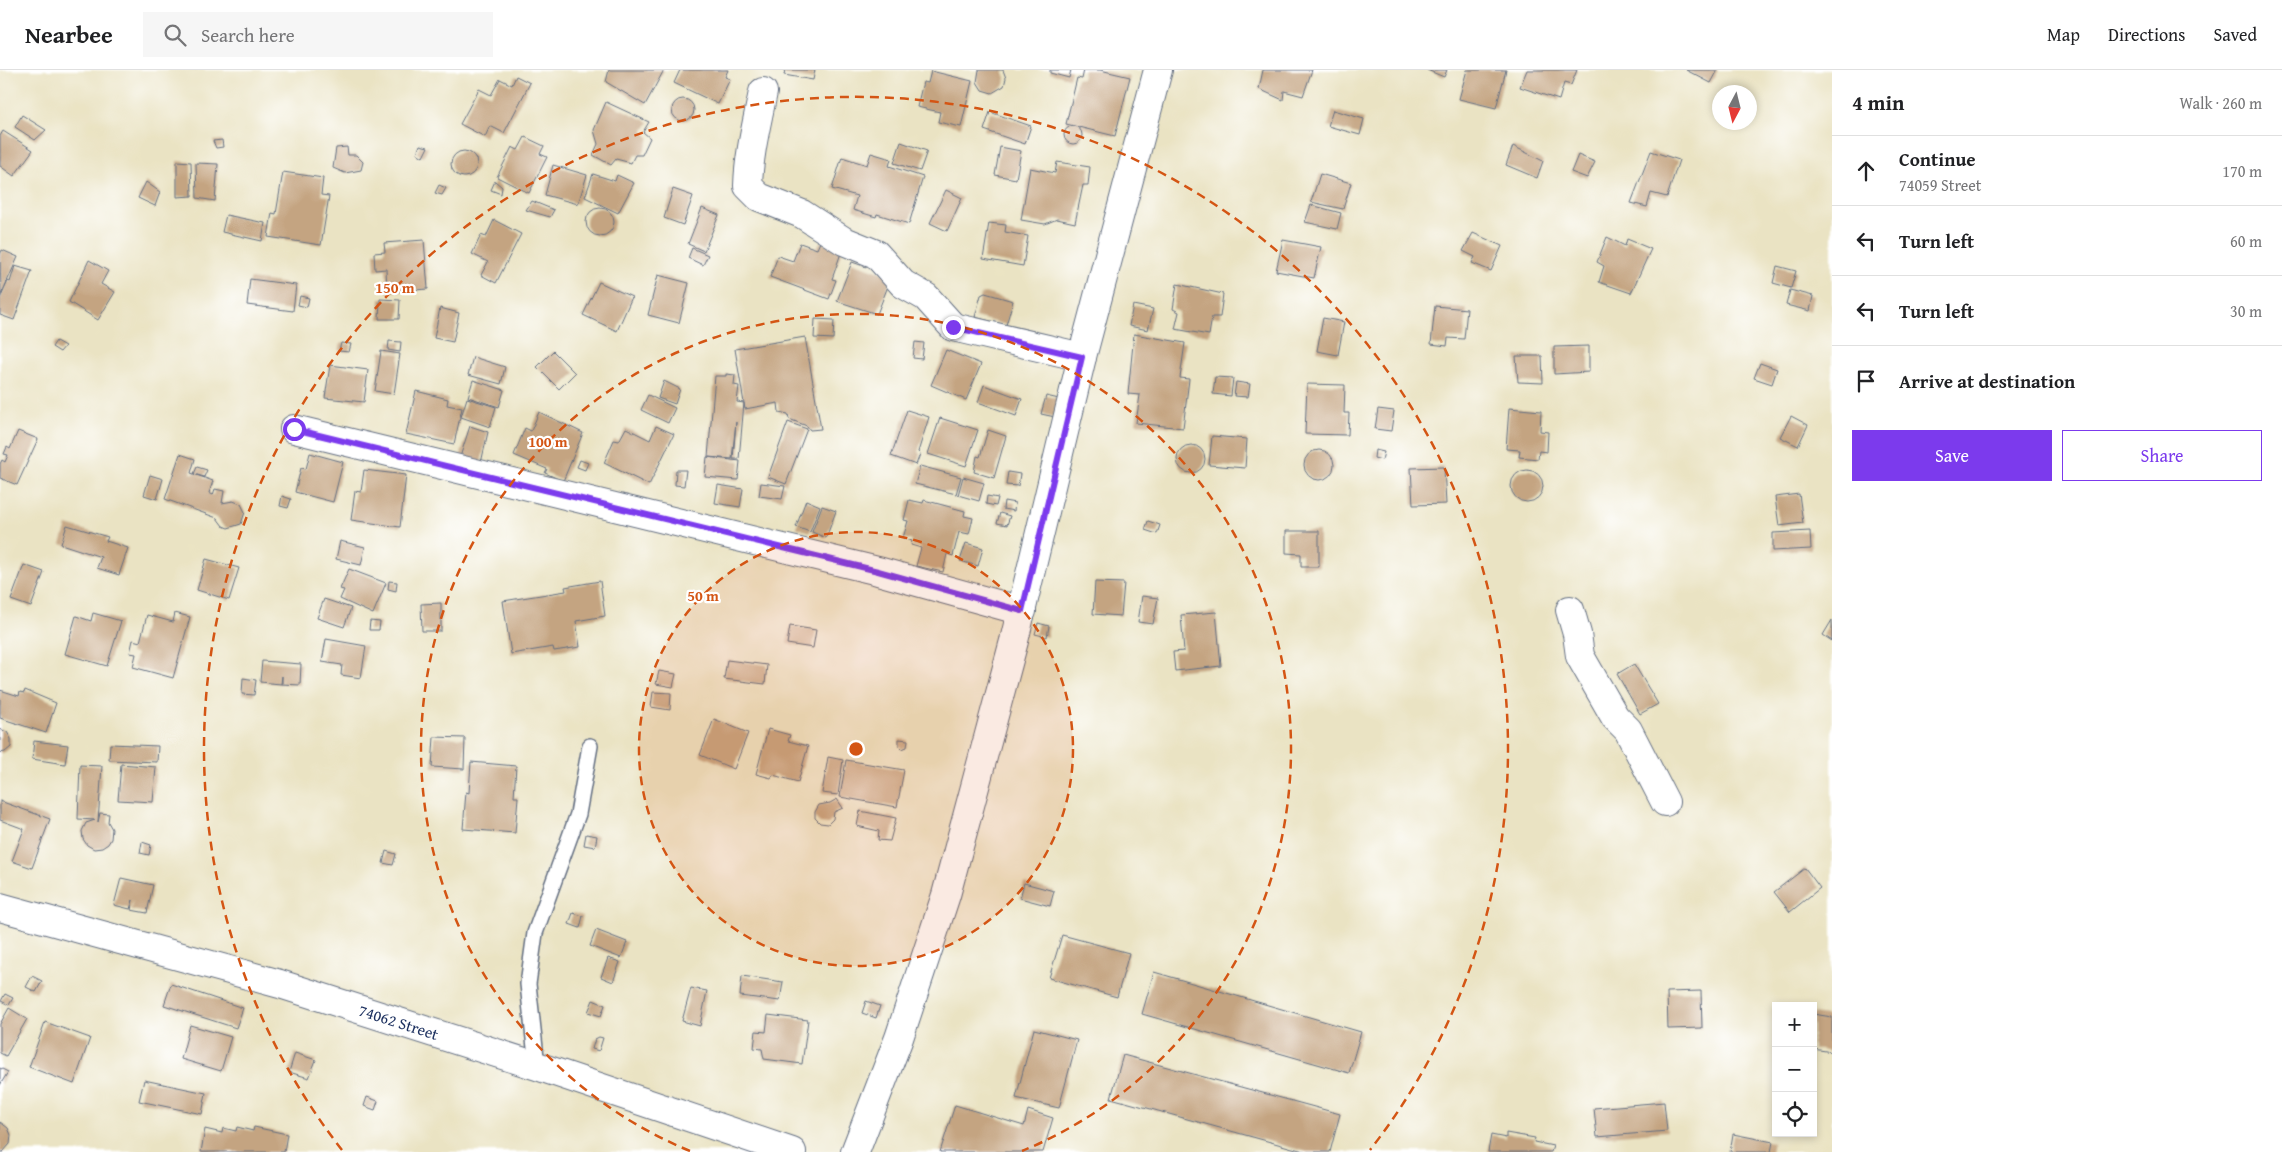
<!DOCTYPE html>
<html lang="en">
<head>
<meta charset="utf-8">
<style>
  :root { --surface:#fff; --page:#f6f6f6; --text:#202124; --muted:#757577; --line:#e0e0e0; --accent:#7c3aed }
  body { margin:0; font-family:"Gentium Book Plus",serif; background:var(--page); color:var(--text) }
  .controls { position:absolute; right:15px; bottom:15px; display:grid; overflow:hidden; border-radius:0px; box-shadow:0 2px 8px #0003 }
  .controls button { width:45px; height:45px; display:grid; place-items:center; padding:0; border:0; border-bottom:1px solid var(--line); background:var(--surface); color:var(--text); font:25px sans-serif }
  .compass { position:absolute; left:1712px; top:15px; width:45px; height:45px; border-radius:50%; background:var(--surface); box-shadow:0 2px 8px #0003; rotate:187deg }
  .stop { position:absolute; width:15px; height:15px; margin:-11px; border:4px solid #7c3aed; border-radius:50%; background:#fff }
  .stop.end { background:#7c3aed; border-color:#fff; box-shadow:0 1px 5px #0008 }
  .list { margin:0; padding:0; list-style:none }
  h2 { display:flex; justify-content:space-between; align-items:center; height:65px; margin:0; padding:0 20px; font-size:21px }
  h2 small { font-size:16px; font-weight:400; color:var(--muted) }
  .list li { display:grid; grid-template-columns:32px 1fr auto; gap:15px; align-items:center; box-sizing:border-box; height:70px; padding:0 20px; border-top:1px solid var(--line) }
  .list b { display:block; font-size:19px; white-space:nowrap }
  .list p { margin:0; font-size:16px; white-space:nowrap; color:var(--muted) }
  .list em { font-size:16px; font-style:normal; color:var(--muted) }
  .actions { display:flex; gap:10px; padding:15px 20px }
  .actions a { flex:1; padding:11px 0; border:1px solid var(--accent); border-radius:0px; text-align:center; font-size:18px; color:var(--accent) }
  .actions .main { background:var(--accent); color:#fff }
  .icon { flex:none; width:28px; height:28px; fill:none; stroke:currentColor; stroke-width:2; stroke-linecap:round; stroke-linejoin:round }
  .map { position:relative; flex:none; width:1832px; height:1082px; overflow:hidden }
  header { display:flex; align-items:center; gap:30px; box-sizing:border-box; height:70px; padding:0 25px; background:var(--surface); border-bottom:1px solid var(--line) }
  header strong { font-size:24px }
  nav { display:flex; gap:28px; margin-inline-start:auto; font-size:18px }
  .search { width:350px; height:45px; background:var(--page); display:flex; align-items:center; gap:12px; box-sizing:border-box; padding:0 18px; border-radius:0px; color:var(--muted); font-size:19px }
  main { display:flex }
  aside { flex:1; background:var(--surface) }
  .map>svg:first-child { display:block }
</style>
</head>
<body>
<header>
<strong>Nearbee</strong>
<div class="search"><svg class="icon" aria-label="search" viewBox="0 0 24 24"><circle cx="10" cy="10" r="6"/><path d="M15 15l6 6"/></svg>Search here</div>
<nav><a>Map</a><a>Directions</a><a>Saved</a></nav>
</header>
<main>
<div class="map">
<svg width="1832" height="1082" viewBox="0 0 1832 1082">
  <rect width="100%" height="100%" fill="#fff"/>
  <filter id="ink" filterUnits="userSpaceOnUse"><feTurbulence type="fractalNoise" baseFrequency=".02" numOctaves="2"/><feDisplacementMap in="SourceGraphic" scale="10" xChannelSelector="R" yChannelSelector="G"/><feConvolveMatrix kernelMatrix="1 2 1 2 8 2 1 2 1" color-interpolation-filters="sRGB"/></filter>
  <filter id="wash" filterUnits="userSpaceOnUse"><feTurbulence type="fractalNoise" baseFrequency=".0096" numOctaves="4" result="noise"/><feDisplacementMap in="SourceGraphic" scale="20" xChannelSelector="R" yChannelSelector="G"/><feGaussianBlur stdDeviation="1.12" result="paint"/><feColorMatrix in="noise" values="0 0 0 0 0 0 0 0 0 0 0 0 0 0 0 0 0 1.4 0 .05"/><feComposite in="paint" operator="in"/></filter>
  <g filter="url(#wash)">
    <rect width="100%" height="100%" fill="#eae3c3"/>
    <g id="blocks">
      <path fill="#c4a481" d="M609,0h55l-19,35 -39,-23z
        M680,0h48l-3,7 5,2 -12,25 -44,-21z
        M785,0h30l-2,10 -29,-5z
        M979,0h24l3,8 -2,8 -12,7 -10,-3 -5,-8z
        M1050,0h21l-2,8 -19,-5z
        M1084,0h16l30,7 -15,59 -49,-12 11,-46 5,1z
        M1263,0h49l-9,26 -19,-5 -1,9 -24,-11z
        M1427,0h20l-3,7z
        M1467,0h39l-10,38 -37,-9z
        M1527,0h50l-6,15 -7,-2 -5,17 -39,-13z
        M1686,0h32l-7,13z
        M931,1l41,10 -11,46 -23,-5 2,-10 -23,-5 6,-25 5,1z
        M516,6l14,7 -26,50 -14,-7 -5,11 -25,-13 19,-35 12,6 9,-16 12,6z
        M672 40a11 11 0 1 1 22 0a11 11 0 1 1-22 0Z
        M606,32l43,20 -6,10 7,6 -8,17h-7l-4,8 -15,-4 -5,6 -18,-10 5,-11 -4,-14z
        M1333,40l31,9 -4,16 -32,-9z
        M990,42l41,14 -6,18 -41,-14z
        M22,45l24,15 -11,10 -20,-13z
        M1064 65a9 9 0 1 1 18 0a9 9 0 1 1-18 0Z
        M3,61l30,19 -19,26 -14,-10v-30z
        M525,67l19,9 -4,8 7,3 -18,36 -32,-16 15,-30 6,3z
        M222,70l1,7 -7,1 -3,-7z
        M901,72l26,9 -7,20 -26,-8z
        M420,75l8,2 -5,10 -6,-4z
        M1513,76l30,15 -6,17 -31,-13z
        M347,77l1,8h8l7,7 -2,8 -16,3 -12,-5 3,-20z
        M1000,77l21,4 -5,28 -21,-4z
        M451 94a13 13 0 1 1 26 0a13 13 0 1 1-26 0Z
        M1651,81l28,9 -12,37 -16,-4 -4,14 -16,-4z
        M871,83l20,6 -2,7 34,11 -14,47 -32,-10 -1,3 -23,-7 4,-14 -25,-7 10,-32 25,8z
        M1578,85l17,7 -8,16 -16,-6z
        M177,91l14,1 1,34 -15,1z
        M1057,92l33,5 -2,18h-5l-8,38 -18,-4 -12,5 -24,-4 9,-52 25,5z
        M196,93l22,1 -3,37 -18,-3z
        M553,95l34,10 -9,29 -33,-9z
        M283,102l40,6 -2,17 8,1 -8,49 -53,-8 4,-24 4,1z
        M593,104l22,7 2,-6 17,8 -16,30 -33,-16z
        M1320,104l31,9 -8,26 -32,-7z
        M495,111l7,6 -1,7 -10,-4z
        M146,112l14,10 -5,14 -17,-8z
        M439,115l7,3 -4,7 -7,-2z
        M673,119l20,7 -10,29 -19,-7z
        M946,120l16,8 -15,33 -17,-8z
        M532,131l22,9 -4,7 -24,-7z
        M1311,135l30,8 -4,16 -32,-7z
        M586 152a14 14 0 1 1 28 0a14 14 0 1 1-28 0Z
        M702,138l17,7 -15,36 -16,-7z
        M226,145l39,8 -3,18 -40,-9z
        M494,150l27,14 -25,49 -15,-8 7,-13 -16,-8 9,-19 5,2z
        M989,153l17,2 -1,7 23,4 -5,30 -40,-7z
        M1473,163l29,13 -11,25 -19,-8 3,-6 -12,-6z
        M1607,167l18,9 2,-7 24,10 -20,44 -32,-11 5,-16 -7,-4z
        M424,170l4,49 -41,3 -1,-23 -11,1 -1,-17 11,-1 -1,-9z
        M1283,170l38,7 -7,31 -38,-7z
        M820,172l22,8 -10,29 4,1 -7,19 -59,-22 8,-21 15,5 7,-18 17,6z
        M692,178l16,7 -5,10 -15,-7z
        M2,180l16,7 -17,38 -1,-40z
        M89,190l19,11 -7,13 14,8 -17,28 -29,-18z
        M852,192l40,14 -15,38 -40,-13z
        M15,196l17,5 -18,49 -14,-5v-16l8,-18 2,1z
        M1777,196l19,5 -5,17 -18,-5z
        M658,205l31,8 -10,40 -31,-8z
        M250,209l46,6 -3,26 -46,-6z
        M599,212l33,15 -15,34 -34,-16z
        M1177,214l46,10 -3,23h-8l-3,18 -34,-6 4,-17 -6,-3z
        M1790,220l23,6 -3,15 -24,-6z
        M985,223l28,8 -7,24 -31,-8 6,-22z
        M300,226l9,2 -2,9 -9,-2z
        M380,229l20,1 -1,19h-20z
        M1133,235l20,4 -5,21 -19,-4z
        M1435,236l32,3 -3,30 -16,-1 -1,8 -16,-2z
        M440,238l19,5 -6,29 -19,-4z
        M1323,248l21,4 -6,33 -21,-4z
        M815,249l19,1 -1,19 -19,-1z
        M1134,264l51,9 -5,35 9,1 -6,49 -47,-5 4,-28 -12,-1z
        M805,267l16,92 -11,1 -3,-4 -18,-7 -1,-5 -9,-2 -1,-9 -33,6 -10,-60z
        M56,271l9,5 -5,6 -8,-5z
        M389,271l12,1 -1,10 -12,-2z
        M915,272l9,1 -2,16 -9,-1z
        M341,273l10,1 -2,8 -10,-1z
        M1589,276v26l-35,2v-27z
        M946,280l35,14 -15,36 -35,-15z
        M381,281l19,3 -6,40 -19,-3z
        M553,281l22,22 -16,16 -22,-22z
        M1516,286h26l1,27 -25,-1z
        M473,287l32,10 -4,17 -33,-9z
        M1760,293l17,6 -5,15 -18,-6z
        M330,295l38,5 -4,32 -39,-4z
        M726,304l9,1 -1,10 5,1 -2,16 7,1 -5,56h-6l3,-37 -4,37 -24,-2 7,-81h11z
        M1215,307l18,1 -2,18 -18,-2z
        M473,310l31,10 -5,17 -31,-10z
        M664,311l16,8 -5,15 -17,-6z
        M1236,312l14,2 -2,13 -14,-1z
        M1307,314l38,1 -1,28h5l-1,22 -43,-1z
        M984,315l38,14 -6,17 -38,-14z
        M416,321l32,8 -1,6 15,3 -8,36 -48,-10z
        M648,325l27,13 -7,15 -27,-13z
        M1046,326l13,3 -4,18 -14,-3z
        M467,328l29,9 -6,20 -29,-10z
        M1509,338l32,3 -1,20 8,1 -1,20 -8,-1 -1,8 -19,-2 1,-7 -14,-1z
        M1378,339l16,2 -3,20 -16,-2z
        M907,340l22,7 -11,35 2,2 -4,11 -25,-9z
        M539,342l44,21 -20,48 -18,-8 2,-4 -33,-14 11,-27 6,3z
        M1791,346l17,9 -10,21 -18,-9z
        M940,348l38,12 -12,36 -38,-12z
        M788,352l19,7 -21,55 -18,-7z
        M470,356l18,6 -7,31 -21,-6z
        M656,356l18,8 -25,51 -45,-22 10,-23 5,1 7,-13 24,12z
        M988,360l18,6 -12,42 -20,-6 3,-16 3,1z
        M18,361l20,8 -21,46 -17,-7v-14l2,-4 3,2 3,-7 -4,-1 3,-7 3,2z
        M1212,366l35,3 -2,29 -36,-3z
        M1177 389a14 14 0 1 1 28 0a14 14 0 1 1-28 0Z
        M1375,380l9,2 -2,8 -8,-2z
        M1304 395a15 15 0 1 1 30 0a15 15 0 1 1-30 0Z
        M310,383l33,9 -10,40 -38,-10 6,-24 5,1z
        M180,384l15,5 -4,14 22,8 -4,12 4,2 2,-6 9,2 -2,12 11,-2 8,3 4,8 -4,12 -13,4 -5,-2 -6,-8 -52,-19z
        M707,387l33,4 -2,19 -33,-3z
        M580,390l8,3 -3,7 -8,-3z
        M920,396l41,11 -5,17 -41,-10z
        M197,397l10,3 -3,7 -10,-3z
        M1444,397l2,37 -33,1 -2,-37z
        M1511 416a16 16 0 1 1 32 0a16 16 0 1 1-32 0Z
        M364,400l42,5 -6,52 -49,-7 4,-29 6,1z
        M676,400h10l-2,16 -9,-1z
        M1008,402l12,2 -2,12 -12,-1z
        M150,405l13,4 -6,20 -13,-4z
        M963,407l21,6 -5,18 -21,-6z
        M761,413l24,3 -3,13 -23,-3z
        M718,415l25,4 -3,18 -25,-4z
        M1799,424l4,29 -24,3 -4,-29z
        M282,426l9,3 -3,9 -8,-2z
        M987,426l11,2 -2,8 -10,-2z
        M806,430l14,6 -10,26 -14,-5z
        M909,430l14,3 1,-3 41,11 -1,5 9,2 -4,16 -10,-2 -6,24 -6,-2 -4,18 -27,-6 5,-18 -10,-3 1,-4 -9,-3 5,-17 -4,-1z
        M1004,431l11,2 -1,8 -11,-2z
        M822,436l14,5 -10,27 -14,-6z
        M1000,443l10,3 -3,9 -10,-2z
        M1148,451l12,4 -3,9 -12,-4z
        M67,455l41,12 -2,4 22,7 -9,27 -22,-7 4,-11 -40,-13z
        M1286,461h33v36h-18v-13l-15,-1z
        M1810,461l1,18 -38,2v-18z
        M340,471l25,6 -4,18 -25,-6z
        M966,473l17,5 -5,18 -18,-5z
        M206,489l33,9 -10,32 -32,-10z
        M24,495l20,7 -13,35 -20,-7z
        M349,499l37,14 -13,31 -33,-15 4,-9 -4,-1z
        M389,511l8,1 -1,9 -8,-2z
        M600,511l5,35 -29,5 4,26 -26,4 -1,-4 -42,7 -8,-53 63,-10 -1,-4z
        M1095,512l29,1 -3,33 -28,-2z
        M1142,526l16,2 -5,26 -15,-2z
        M324,529l27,9 -7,19 -27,-9z
        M441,533v28h-19l-1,-27z
        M1216,542l5,54 -46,5 -2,-19 11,-1 -3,-36z
        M93,543l28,8 -14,45 -42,-12 11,-38 15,5z
        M175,543l15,4 -17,61 -40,-11 3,-13 -6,-1 3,-13 7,2 7,-27 26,7z
        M1832,550v21l-9,-6z
        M370,551l10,1 -1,8h-10z
        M1038,553l11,3 -2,11 -12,-3z
        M790,556l26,4 -3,18 -26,-4z
        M326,569l40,7 -5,32 -20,-3 1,-10 -20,-3z
        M727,590l40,5 -2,19 -41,-5z
        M262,591l39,3 -1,21 -18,-1v-8l-1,8 -21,-2z
        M1634,594l24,40 -18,10 -23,-40z
        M659,601l17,3 -3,13 -17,-3z
        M243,608l13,2 -2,15 -12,-1z
        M0,620l19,6 1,-4 4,1 1,-3 31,13 -10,30 -46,-15z
        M653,622l18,1 -1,17 -19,-3z
        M714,649l34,14 -14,36 -34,-14z
        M0,659l7,3 4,7v8l-6,5 -5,1z
        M768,659l22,6 -2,6 20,5 -10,36 -25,-7 -2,3 -15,-4z
        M434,667l31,1 -1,31 -32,-2z
        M899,669l9,1 -1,7 -5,2 -3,-3z
        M34,671l34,4 -3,19 -33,-5z
        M110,674l48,2 -1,16 -48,-2z
        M828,687l15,3 -5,35 -16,-2z
        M846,690l58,10 -7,37 -57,-10z
        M471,692l45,4 -2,31h4l-3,36 -52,-4 3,-37 3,1z
        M121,694l35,3 -3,35 -35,-2z
        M80,695l22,1 -4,56 2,-9 9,1 -1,8 4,7 -1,10 -3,5 -6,4 -8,1 -7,-4 -4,-6 -1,-8 4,-8 9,-3 -17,-1z
        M837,729l6,9 -9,4 -1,7 -5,5 -8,-1 -5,-5v-6l4,-7 11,-2z
        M0,731l50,18 -18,49 -20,-7 12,-32 -24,-9z
        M860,741l36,7 -6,23 -12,-1 1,-9 -22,-5z
        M586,764l11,2 -2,11 -11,-2z
        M142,772l9,3 -2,10 -9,-2z
        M386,781l10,3 -3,11 -10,-2z
        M1805,798l15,20 -30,24 -16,-20z
        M121,808l32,7 -6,28 -16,-3 2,-10 -3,9 -16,-4z
        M1024,813l30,8 -4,15 -30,-8z
        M573,843l10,3 -3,12 -11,-4z
        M596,860l31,12 -6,16 -31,-12z
        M1062,865l67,18 -12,44 -68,-19z
        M608,888l12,4 -7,20 -12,-5z
        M1154,902l207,60 -12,41 -207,-59z
        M32,906l10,5 -6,11 -10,-5z
        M742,906l41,6 -3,19 -40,-5z
        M171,914l72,24 -7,20 -72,-23z
        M691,918l16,3 -7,35 -18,-5z
        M1701,921l1,37 -34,1 -1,-37z
        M5,924l8,4 -4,7 -8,-4z
        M593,930l12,5 -4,11 -13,-4z
        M866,931l14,5 -4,12 -14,-5z
        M9,938l18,11 -21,37 -6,-3v-29z
        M1813,944l19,3v35l-19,-3z
        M768,945l40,5 -6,44 -38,-5 -2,-10 -8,-1 2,-17 10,1z
        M45,952l45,16 -16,46 -45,-17z
        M190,955l41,12 -10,34 -40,-12z
        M1034,959l43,11 -18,68 -43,-10z
        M599,967l4,1 -4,13 -7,-2 3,-10z
        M295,983l21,7 -7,18 -20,-6z
        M1123,985l217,59 -10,38h-23l-196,-54z
        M0,998l8,4 -8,13z
        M144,1010l62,13 -4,21 -63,-13z
        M367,1027l11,4 -3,9 -11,-4z
        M1664,1032l3,29 -70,6 -3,-29z
        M955,1035l69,21 4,-16 25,8 -10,34h-103z
        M0,1052l8,6 3,7 -1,9 -7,8h-3z
        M237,1057l16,4 1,-4 33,7 -3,18h-83l4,-23 17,4 1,-5 13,3z
        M1506,1063l29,5 -1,4 19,4 -2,6h-63l3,-17 15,3z
        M1733,1064l40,8 -2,10h-41z"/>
    </g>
  </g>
  <g filter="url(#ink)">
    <use href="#blocks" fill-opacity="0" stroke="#636e81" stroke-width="1"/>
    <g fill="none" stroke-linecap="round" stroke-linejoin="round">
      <g stroke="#636e81" stroke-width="18">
        <path id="lane" d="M537,996l-9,-82 7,-51 43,-119 12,-68"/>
      </g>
      <g stroke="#636e81" stroke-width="30">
        <g id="street">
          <path d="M763,22c-6,31 -14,61 -15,94l11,11 43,17 42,27 32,13 27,30 23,13 27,30 129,30"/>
          <path d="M294,359l584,142 144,40"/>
          <path d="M1570,540l7,24 3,22 35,61 13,13 37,72"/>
          <path id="s1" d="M0,837l280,77 257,82 255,86"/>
          <path d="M855,1082l44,-114 47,-143 68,-254 68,-284 76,-287"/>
        </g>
      </g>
      <use href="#lane" stroke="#fff" stroke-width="15"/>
      <use href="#street" stroke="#fff" stroke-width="28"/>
    </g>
  </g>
  <g fill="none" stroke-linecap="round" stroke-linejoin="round" filter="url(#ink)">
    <path stroke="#7c3aed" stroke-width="6" d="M294,359l584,142 144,40 60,-254 -129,-30"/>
  </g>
  <circle cx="856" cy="679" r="217" fill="#d45514" fill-opacity=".12"/>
  <g fill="none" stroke="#d45514" stroke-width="2.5" stroke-dasharray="9 6">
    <circle cx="856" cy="679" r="217"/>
    <path d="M690 1081A435 435 0 1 1 1022 1081"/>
    <path d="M342 1080A652 652 0 1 1 1370 1080"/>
  </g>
  <g text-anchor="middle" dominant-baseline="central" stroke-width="4.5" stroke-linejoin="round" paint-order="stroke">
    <g font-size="16" fill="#1b2f5e" stroke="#fff">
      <text stroke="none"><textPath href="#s1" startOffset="415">74062 Street</textPath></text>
    </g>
  </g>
  <circle cx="856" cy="679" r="8" fill="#d45514" stroke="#fff" stroke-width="2.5"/>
  <g font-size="15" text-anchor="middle" font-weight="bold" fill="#d45514" stroke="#fff" stroke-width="4.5" stroke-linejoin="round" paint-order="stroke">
    <text x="395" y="223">150 m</text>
    <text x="548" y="377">100 m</text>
    <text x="703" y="531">50 m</text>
  </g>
</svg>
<div class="controls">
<button>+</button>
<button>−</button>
<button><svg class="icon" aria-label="locate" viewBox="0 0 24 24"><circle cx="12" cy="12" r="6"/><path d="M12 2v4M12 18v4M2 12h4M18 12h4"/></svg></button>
</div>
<svg class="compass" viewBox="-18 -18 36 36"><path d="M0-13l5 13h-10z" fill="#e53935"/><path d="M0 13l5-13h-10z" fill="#757577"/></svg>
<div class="stop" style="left:294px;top:359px"></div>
<div class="stop end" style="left:953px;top:257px"></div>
</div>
<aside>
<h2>4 min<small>Walk · 260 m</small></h2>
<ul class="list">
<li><svg class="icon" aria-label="ahead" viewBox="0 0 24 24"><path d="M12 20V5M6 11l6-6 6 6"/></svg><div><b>Continue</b><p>74059 Street</p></div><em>170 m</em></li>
<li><svg class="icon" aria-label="left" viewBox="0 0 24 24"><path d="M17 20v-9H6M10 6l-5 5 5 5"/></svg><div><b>Turn left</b></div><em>60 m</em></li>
<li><svg class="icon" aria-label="left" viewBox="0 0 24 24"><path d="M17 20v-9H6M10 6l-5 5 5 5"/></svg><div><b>Turn left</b></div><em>30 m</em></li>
<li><svg class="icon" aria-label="arrive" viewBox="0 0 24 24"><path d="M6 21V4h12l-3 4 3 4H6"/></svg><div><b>Arrive at destination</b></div></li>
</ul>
<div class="actions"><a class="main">Save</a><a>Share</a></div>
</aside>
</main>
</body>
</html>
